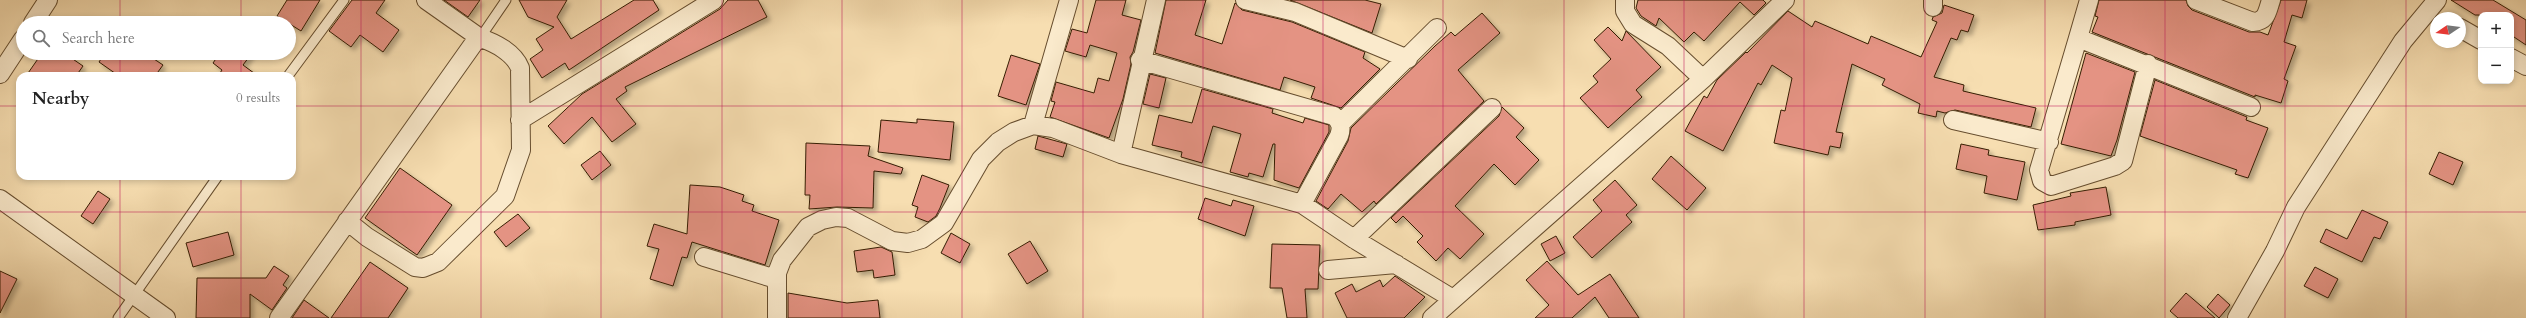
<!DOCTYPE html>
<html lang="en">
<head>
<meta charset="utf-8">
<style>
  :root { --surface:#fff; --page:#f6f6f6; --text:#222; --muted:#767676; --line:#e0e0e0 }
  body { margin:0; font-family:Cardo,serif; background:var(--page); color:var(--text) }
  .controls { position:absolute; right:12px; top:12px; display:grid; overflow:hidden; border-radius:8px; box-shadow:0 2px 6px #0003 }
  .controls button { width:36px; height:36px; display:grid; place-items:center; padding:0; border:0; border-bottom:1px solid var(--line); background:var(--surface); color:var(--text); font:20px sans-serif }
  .compass { position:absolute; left:2430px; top:12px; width:36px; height:36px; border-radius:50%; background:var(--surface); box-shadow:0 2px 6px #0003; rotate:257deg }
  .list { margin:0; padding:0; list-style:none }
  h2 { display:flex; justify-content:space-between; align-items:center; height:52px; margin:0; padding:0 16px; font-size:17px }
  h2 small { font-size:13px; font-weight:400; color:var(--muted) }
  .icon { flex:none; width:22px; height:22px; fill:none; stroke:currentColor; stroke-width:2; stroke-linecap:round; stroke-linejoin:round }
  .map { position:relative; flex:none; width:2526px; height:318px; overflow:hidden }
  .search { position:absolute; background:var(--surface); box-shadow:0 2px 6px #0003; left:16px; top:16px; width:280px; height:44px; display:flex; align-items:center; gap:10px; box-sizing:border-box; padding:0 14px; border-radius:22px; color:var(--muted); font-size:15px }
  .panel { position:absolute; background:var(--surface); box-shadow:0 2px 6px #0003; left:16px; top:72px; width:280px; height:108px; border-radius:12px }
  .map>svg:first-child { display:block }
</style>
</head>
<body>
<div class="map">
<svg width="2526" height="318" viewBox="0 0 2526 318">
  <defs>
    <filter id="shadow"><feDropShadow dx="3.5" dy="3.5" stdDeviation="2" flood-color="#0004"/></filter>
  </defs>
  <rect width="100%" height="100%" fill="#f7deb1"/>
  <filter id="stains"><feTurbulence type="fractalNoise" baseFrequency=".005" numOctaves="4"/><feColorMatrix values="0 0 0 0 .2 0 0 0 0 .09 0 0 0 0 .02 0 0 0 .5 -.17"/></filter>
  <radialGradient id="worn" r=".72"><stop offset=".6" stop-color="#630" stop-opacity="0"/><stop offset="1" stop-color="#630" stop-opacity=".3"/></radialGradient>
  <path fill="#e49383" stroke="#361d02" filter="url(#shadow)" d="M287,0h33l-19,31 -24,-15z
    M352,0h33l-9,13 23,17 -16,22 -23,-17 -9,12 -22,-16z
    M444,0h36l-12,17z
    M519,0h48l-10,17 14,22 63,-39h19l6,10 -90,60 -4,-7 -23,15 -12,-19 13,-9 -7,-11 18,-12 -26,-10z
    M728,0h30l9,17 -142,70 2,4 -11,8 20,25 -24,18 -20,-25 -28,27 -16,-18 34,-32 138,-85z
    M1096,0h30l-4,15 19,5 -8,32 -3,5 1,7 -8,35 -14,39 -59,-21 5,-15 -4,-1 5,-19 38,11 4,-15 11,3 8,-28 -27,-8 -4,12 -21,-6 7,-22 15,4z
    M1166,0h40l-11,35 27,9 13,-41 7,7 50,12 73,30 -2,6 17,11 -39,39 -30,-10 4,-11 -31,-10 -4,13 -125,-37z
    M1290,0h75l16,4 -9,29z
    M1638,0h125l3,3 -12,12 -14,-13 -36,39 -10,-9 -10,10 -25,-24 -3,8 -15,-10 -5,-8z
    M2099,0h87l2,6 4,4 57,22h11l8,3 13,-35h26l-5,18 -10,-3 -8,27 12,4 -12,33 4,2 -7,22 -26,-8v2l-163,-65 6,-15 -3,-1z
    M2451,0h42l33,20v25l-15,-10v-20h-36z
    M1944,5l30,10 -6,17 -7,-2 -4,10 -6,-2 -17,39 30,8 -1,6 73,17 -5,19 -76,-17 -10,3 -8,-2 -1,6 -18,-4 2,-9 -38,-19 3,-6 -33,-15 -16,68 7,1 -3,15 -10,-2 -2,9 -54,-12 7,-33 4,1 7,-33 -20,-13 -11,20 -3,-2 -35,68 -38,-20 19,-35 3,2 10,-18 29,-28 1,1 41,-42 24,16 3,-6 53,23 3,-8 50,21 16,-35 -5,-2 1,-3 9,-4z
    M1482,13l18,20 -42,37 26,31 -108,103 -2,-3 -12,11 -21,-18 -13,15 -12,-8 32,-60 3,-13 84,-82 16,-14 4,4z
    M1608,27l14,14 4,-10 35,36 -25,23 6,7 -34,31 -28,-30 18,-16 -5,-6 18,-17 -17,-19z
    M42,53h22l19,13 -7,10h-50z
    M105,53h40l18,12 -8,11h-36l-20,-14z
    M220,53h32l-9,12 15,11h-40l4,-6 -9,-7z
    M2086,53l49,19 -18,68 -6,16 -50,-12z
    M1011,55l29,9 -14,41 -28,-9z
    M1150,74l16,4 -7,30 -16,-4z
    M2155,80l92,37 -1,3 22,8 -20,50 -13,-4 2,-4 -97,-34z
    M1202,89l71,20 -1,4 31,10 2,-5 24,7v7l-30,56 -25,-8 1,-36h-2l-10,33 -14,-4 -1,4 -18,-5 11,-38 -28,-8 -11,37 -21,-6 1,-5 -30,-7 7,-30 33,8z
    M1502,107l22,21 -8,9 23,23 -24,25 -21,-21 -39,42 29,28 -24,25 -12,-11 -12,13 -19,-19 6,-6 -20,-20 -7,7 -5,-5 108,-102z
    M917,119l37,3 -4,38 -72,-8 3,-32 36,3z
    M1038,136l29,8 -4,13 -28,-8z
    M806,143l64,3 -2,10 35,12 -2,6 -27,-3 -1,37 -36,-1 -28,2 1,-14h-5z
    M1961,144l28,6 -1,5 37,7 -8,38 -33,-7 3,-17 -31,-7z
    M600,151l11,14 -19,15 -11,-15z
    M2439,152l24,10 -10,23 -24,-11z
    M1671,156l35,32 -19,22 -35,-31z
    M400,168l52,37 -35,50 -52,-37z
    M922,175l27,10 -9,23 -4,8 -8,6 -13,-5 3,-10 -6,-2z
    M1615,180l22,25 -11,10 6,7 -40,36 -19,-21 29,-26 -9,-11z
    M690,185l30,2 24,8 -2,6 12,4 -2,6 27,9 -14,45 -73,-23 -5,16 -5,-1 -9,29 -23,-7 9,-30 -12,-3 7,-22 33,10z
    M2106,187l5,28 -36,7v3l-37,5 -5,-25 38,-9 -1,-3z
    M98,191l12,8 -17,25 -12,-8z
    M1205,198l26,8 2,-6 21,6 -9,30 -47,-17z
    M2362,210l26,12 -8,17 -6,-2 -12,25 -42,-20 6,-13 21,10z
    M518,214l12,14 -24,19 -12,-15z
    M228,232l6,23 -41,12 -7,-24z
    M951,233l19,11 -10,19 -19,-10z
    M1556,236l9,17 -15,8 -9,-17z
    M1030,241l18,30 -21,13 -19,-30z
    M1272,244l48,1 -2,44h-13l2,29h-20l-5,-30h-12z
    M881,247l11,5 3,23 -21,3 -1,-8 -16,2 -3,-21z
    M1547,261l31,34 32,-21 29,44h-30l-14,-21 -23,21h-37l14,-13 -23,-25z
    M370,262l38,26 -20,30h-57z
    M274,266l15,10 -6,9 4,3 -15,22 -22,-16v24h-54l1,-40h69z
    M2315,267l23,12 -10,19 -24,-12z
    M0,271l17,8 -17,34z
    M1395,276l30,21 -21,21h-57l-12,-25 17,-9 4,8 24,-12 3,7z
    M788,293l59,10 31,-3 2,18h-92z
    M2186,293l29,25h-37l-8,-7z
    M2218,294l12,11 -11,13 -12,-11z
    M304,300l25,18h-37z"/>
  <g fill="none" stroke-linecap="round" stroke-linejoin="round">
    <g stroke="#664d2e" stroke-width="11">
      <path id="service" d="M480,38l26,-38
        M288,76l56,-76
        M118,318l100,-142"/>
    </g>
    <g stroke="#664d2e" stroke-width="20">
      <path id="minor" d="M426,0l54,38
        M1245,0l50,12 113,47
        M1625,0v11l8,13 35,22 35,33
        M2089,0l-11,38 173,69
        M2196,0l57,22c14,-1 14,-10 18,-22
        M1933,7v-7
        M33,23l15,-23
        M2460,28l21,12
        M2078,38l-39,132 3,11 9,5 64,-20 8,-5 25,-97
        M2511,58l15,8
        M1140,60l194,56c7,6 8,12 5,20l-37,68
        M0,74l23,-35
        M520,120l194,-120
        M1953,120l96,22
        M1340,124l97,-96
        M1033,125l36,-125
        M1121,154l35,-154
        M0,199l166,119
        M1354,239l138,-131
        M704,257l72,22
        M1328,270l68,-6
        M279,318l195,-275 6,-5c16,5 34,15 40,30l1,82 -16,46 -67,66 -15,6 -8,-1 -48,-30 -20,-16
        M777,318v-45l5,-13 26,-33 14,-7 14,-3 12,1 44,23 16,2 14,-4 22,-16 37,-64 17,-17 16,-10 19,-7 20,3 68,26 181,50 52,35 99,60
        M1432,318l271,-239 82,-79
        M2237,318l38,-67 21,-44 107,-166 34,-41"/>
    </g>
    <use href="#service" stroke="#faeacc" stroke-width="9"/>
    <use href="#minor" stroke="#faeacc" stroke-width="18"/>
  </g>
  <path fill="none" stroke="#c2185b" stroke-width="1" stroke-opacity="0.55" d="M120,0v23M241,0v23M361,0v318M481,0v318M601,0v318M722,0v318M842,0v318M962,0v318M1083,0v318M1203,0v318M1323,0v318M1443,0v318M1564,0v318M1684,0v318M1804,0v318M1925,0v318M2045,0v318M2165,0v318M2285,0v318M2406,0v318M120,53v23M241,53v23M0,106h20M292,106h2234M120,176v142M241,176v142M0,212h2526"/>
  <rect width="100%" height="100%" filter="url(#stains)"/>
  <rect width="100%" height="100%" fill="url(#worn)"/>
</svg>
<div class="controls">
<button>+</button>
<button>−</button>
</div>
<svg class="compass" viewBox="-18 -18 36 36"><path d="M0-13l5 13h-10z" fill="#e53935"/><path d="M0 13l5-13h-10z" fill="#767676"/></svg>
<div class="search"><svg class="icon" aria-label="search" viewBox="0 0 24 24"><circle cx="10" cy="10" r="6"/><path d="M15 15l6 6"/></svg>Search here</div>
<section class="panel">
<h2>Nearby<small>0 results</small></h2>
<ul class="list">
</ul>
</section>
</div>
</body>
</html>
